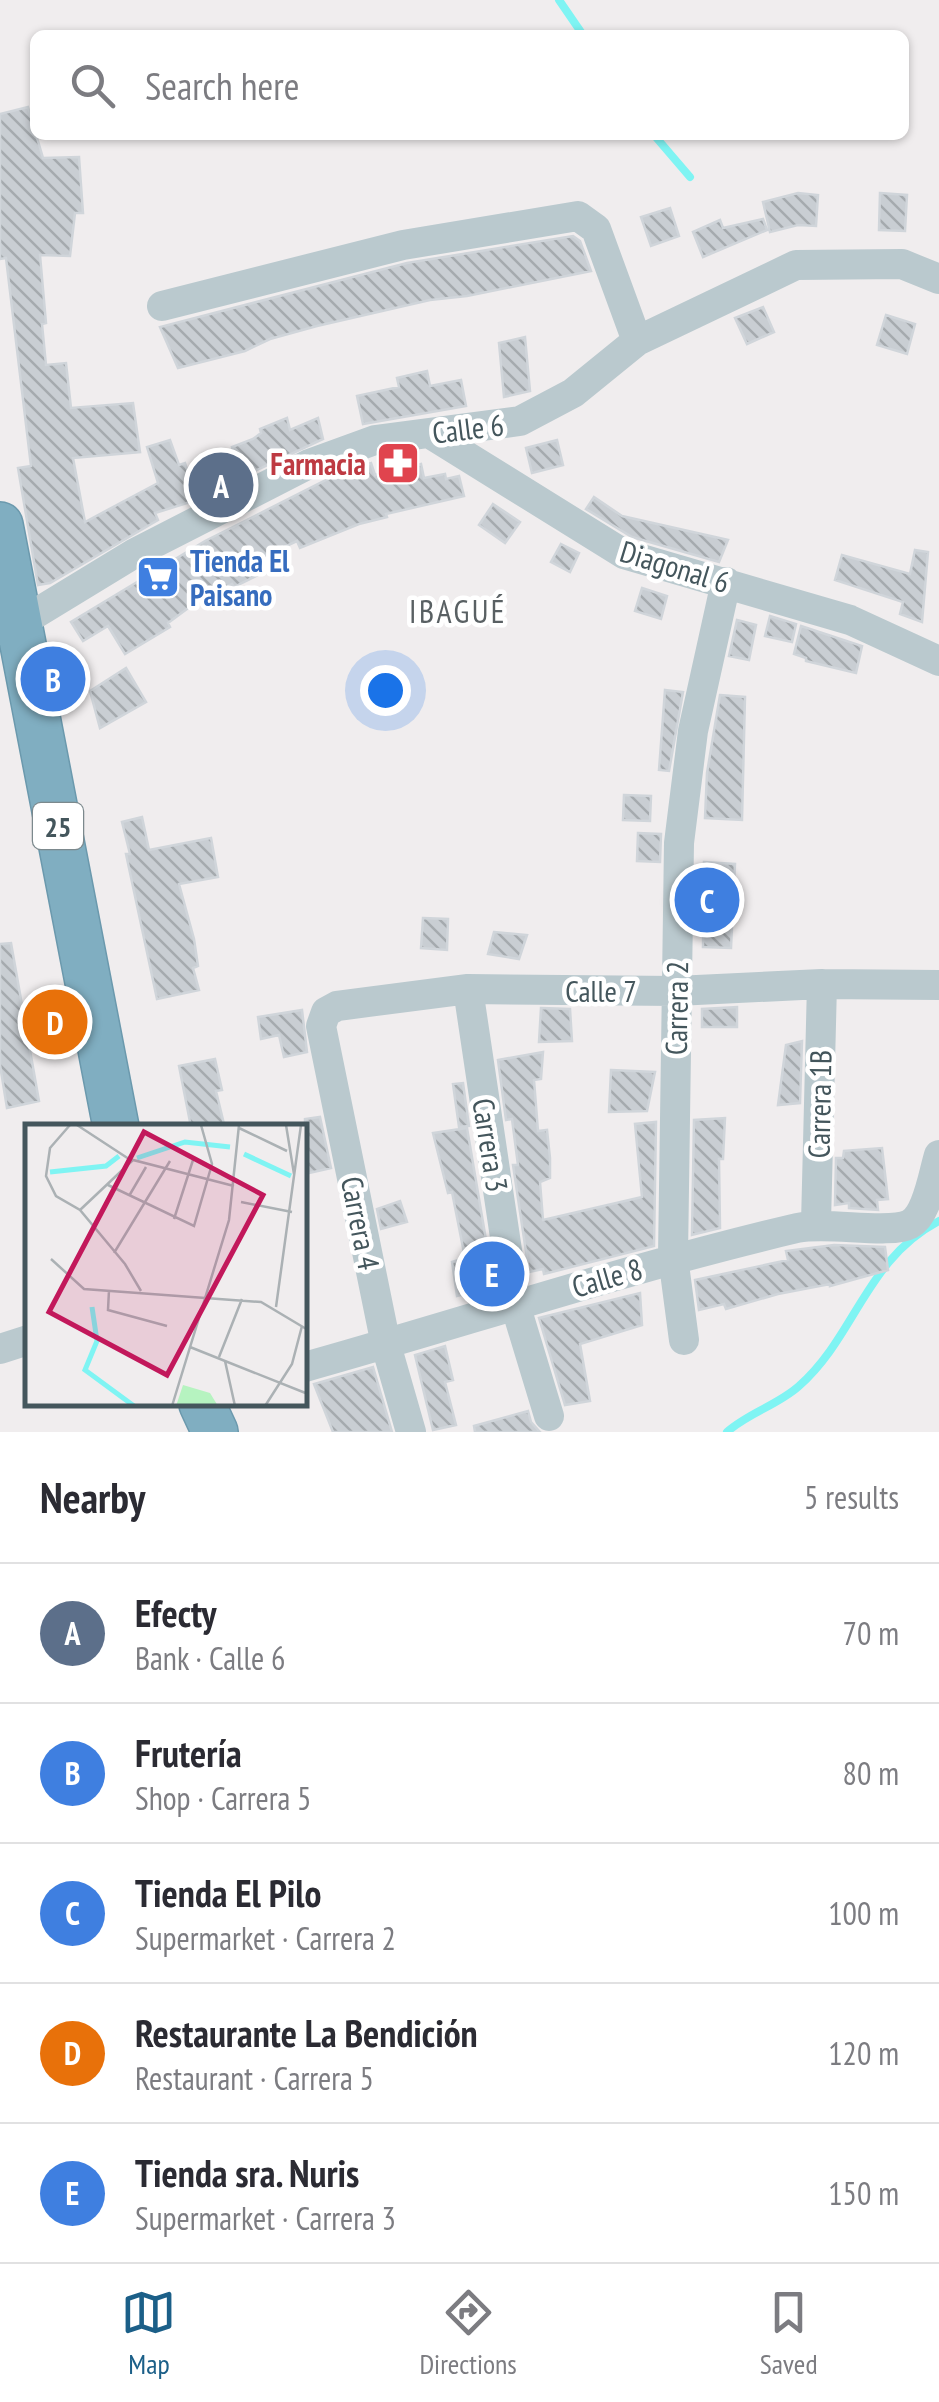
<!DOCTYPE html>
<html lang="en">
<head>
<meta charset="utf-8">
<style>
  :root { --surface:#fff; --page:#f7f7f7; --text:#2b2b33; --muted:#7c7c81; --line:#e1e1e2; --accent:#1b5f88 }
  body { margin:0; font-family:"PT Sans Narrow",sans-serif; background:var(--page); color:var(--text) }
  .you { position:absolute; left:385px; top:690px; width:35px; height:35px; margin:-25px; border:8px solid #fff; border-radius:50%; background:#1a73e8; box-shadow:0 0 0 15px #1a73e833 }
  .badge { display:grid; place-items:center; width:65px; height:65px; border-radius:50%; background:var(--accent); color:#fff; font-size:32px; font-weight:700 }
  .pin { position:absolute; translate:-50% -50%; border:5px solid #fff; box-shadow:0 2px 10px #0006 }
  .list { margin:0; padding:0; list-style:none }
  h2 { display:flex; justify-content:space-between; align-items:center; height:130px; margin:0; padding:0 40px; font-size:42px }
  h2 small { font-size:32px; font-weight:400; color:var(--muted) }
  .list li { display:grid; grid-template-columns:65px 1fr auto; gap:30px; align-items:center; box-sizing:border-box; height:140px; padding:0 40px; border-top:2px solid var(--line) }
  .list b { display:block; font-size:38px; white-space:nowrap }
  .list p { margin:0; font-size:32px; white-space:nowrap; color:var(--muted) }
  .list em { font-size:32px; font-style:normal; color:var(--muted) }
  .icon { flex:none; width:55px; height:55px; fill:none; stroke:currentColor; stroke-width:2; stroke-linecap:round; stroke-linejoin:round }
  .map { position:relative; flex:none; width:939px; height:1432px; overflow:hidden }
  .search { position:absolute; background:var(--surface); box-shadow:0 2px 8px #0004; left:30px; right:30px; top:30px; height:110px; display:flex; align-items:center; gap:25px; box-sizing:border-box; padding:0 35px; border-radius:15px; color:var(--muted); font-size:38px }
  .sheet { height:830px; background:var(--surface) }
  nav { display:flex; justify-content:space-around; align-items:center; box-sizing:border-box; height:140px; border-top:2px solid var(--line); background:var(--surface); font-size:28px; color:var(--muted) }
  nav a { display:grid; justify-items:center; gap:5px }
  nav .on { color:var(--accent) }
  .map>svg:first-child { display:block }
</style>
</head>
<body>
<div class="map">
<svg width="939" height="1432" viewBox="0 0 939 1432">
  <defs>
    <pattern id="building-back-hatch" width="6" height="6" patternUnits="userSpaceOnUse" patternTransform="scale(2.5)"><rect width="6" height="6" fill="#c9ced3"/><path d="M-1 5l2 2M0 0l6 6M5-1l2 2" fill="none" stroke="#a5aaae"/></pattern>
  </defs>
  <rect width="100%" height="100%" fill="#f0edee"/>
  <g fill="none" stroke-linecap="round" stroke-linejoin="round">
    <path stroke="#7ff4f3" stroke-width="8" d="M559,0l24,35
      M654,135l36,42
      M727,1432c21,-19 51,-27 72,-46 56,-49 67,-127 140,-165"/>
  </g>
  <path fill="url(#building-back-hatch)" stroke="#d0d5da" stroke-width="2.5" d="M28,107l15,51 36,-1 4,56h-8l-5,43 -30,-1 6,68 -4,1 4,41 20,-2 5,45 62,-5 7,49 -67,6 12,64 73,-39 -11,-36 23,-7 9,25 6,-2 12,37 -42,13 3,7 -108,63 -12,2 -20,-117 13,-2 -25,-208 -6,1v-145z
    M798,193l20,2 -2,31 -18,-1 -28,7 -7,-30z
    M880,193l27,2 -2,36 -26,-1z
    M670,208l9,28 -28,10 -10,-29z
    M763,219l4,11 -64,27 -10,-25 27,-12 3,8z
    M573,236l7,5 11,30 -124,25 -37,4 -113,26 -47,13 -25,12 -67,17 -18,-41 247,-64z
    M763,307l11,25 -27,12 -12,-26z
    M886,315l29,9 -8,30 -30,-9z
    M525,337l5,54 -26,6 -5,-54z
    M427,371l3,15 31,-6 5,26 -103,18 -6,-28 42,-9 -2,-9z
    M287,418l3,12 28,-12 5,21 -83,39 -8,-31 21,-8 8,-6 -1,-4z
    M557,440l6,25 -31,8 -6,-25z
    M371,463l4,12 46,-11 3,14 21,-4 1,5 13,-3 5,20 -78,18 1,3 -28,7 -59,24 -3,-7 -41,19 6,13 -28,14 -2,-3 -41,22 -23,17 2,4 -45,27 -17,-28 -25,15 -12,-19 134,-81 127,-64z
    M594,497l28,19 106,24 -9,22 -87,-25 -46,-28z
    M493,504l27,18 -15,21 -26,-18z
    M561,544l18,9 -9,19 -19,-10z
    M915,550l13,2 -6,70 -22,-8 3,-12 -68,-22 7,-25 68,19z
    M642,588l25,8 -6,23 -26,-8z
    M770,616l26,8 -4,18 -27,-6z
    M737,620l19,5 -7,35 -20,-4z
    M801,626l61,20 -6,27 -50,-12v-3l-12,-4z
    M126,668l20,34 -46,26 -10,-37z
    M665,690l18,2 -14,79 -10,-1z
    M720,695l25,2 -3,123 -37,-2 2,-45z
    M624,795l27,1 -1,25 -27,-1z
    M142,817l7,33 62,-12 7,39 -39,7 15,55 4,27 -5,2 6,22 -42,9 -31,-145h4l-8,-32z
    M638,833l23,1 -1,28 -23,-1z
    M704,862l31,2 -4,84 -28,-1z
    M423,918l25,1 -1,31 -26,-2z
    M494,932l33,3 -8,24 -31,-5z
    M11,943l28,158 -32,7 -7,-43v-121z
    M737,1007v20h-35v-18z
    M541,1008l29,1 2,32 -33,1z
    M302,1010l5,42 -23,5 -5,-22 -18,4 -3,-22z
    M802,1041l-2,62 -22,2 8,-60z
    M543,1052l-2,27 -7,1 4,51 9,-1 3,28v20l-10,4 3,38 99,-23 -7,-73 21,-2 -2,124 -110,28 -1,-5 -14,3 -16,-107h5l-6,-46 -6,1 -8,-60z
    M215,1059l7,31 -6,1 8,33 -3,3h-30l-12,-61z
    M611,1070l44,2 -8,39 -38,1z
    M463,1083l6,43 -10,1 -6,-43z
    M320,1117l11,51 -26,6v-55z
    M725,1118l-2,41h-4l1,69 -28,7 2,-115z
    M467,1128l26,153 -4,1 1,6 -33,8 -5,-34 13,-4 -13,-66 -4,1 -15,-60z
    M882,1148l6,51 -11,1 1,10 -29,-2v-5l-14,2 1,-47h7l1,-7z
    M400,1201l7,21 -26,7 -4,-20z
    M834,1245l51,2 3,23 -58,16v-2l-52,10 -52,15 -2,-5 -25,6 -4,-30 93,-20 -2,-9z
    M640,1293l2,32 -62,19 10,57 -25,4 -26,-87z
    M445,1346l8,34 -8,2 11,43 -23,5 -18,-75z
    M373,1367l19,65h-59l-19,-48z
    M528,1411l3,11 9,10h-65l-1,-6z"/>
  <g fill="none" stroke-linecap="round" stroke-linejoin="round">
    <g stroke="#6b99ad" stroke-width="48">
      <path id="highway" d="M0,525l116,602
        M202,1404l13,28"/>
    </g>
    <path stroke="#bac9ce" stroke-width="30" d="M162,306l241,-61 175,-29 18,13 41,112
      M429,433l195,121 226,66 89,41
      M7,631l128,-78 174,-89 66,-24 145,-19 53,-28 64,-52 159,-76 106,-1 37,15
      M468,989l47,315 34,112
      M816,1223l6,-239
      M684,1340l-11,-83 6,-414 14,-112 33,-149
      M0,1349l28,-9
      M305,1367c164,-46 326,-100 492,-139 29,-7 93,7 113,-4 18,-10 23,-50 29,-69
      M411,1432l-25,-87 -65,-319 5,-14 11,-6 131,-17 208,2 146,-7 117,1"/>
    <use href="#highway" stroke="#80aec1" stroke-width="45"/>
  </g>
  <defs>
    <g id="pharmacy-square" transform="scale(2.25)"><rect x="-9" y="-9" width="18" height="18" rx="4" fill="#e0444e" stroke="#fff"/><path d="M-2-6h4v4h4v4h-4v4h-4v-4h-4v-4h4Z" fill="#fff"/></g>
    <g id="supermarket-square" transform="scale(2.25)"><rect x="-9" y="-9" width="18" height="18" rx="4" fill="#3f7fe0" stroke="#fff"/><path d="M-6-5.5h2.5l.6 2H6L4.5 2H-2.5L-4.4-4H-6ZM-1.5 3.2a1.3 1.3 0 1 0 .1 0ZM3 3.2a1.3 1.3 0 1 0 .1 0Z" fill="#fff"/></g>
  </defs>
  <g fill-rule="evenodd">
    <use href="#pharmacy-square" x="398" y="463"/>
    <use href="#supermarket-square" x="158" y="577"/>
  </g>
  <g text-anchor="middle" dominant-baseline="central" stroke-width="9" stroke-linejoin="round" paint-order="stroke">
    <rect fill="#fff" stroke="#7c898d" stroke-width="2.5" x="33" y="803" width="50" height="46" rx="8"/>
    <g font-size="28" font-weight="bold" fill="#44565c">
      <text x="58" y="826">25</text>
    </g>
    <g font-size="30" fill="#44565c" stroke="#fff">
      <text transform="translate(468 428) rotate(-7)">Calle 6</text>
      <text transform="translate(675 566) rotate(17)">Diagonal 6</text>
      <text x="601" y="990">Calle 7</text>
      <text transform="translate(676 1008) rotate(-89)">Carrera 2</text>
      <text transform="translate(819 1104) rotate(-89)">Carrera 1B</text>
      <text transform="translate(491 1145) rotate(81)">Carrera 3</text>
      <text transform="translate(361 1223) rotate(79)">Carrera 4</text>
      <text transform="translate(607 1277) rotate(-16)">Calle 8</text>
    </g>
    <g font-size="30" font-weight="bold" fill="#be3a42" stroke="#fff" text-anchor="end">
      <text x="366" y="463">Farmacia</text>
    </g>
    <g font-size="30" font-weight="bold" fill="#366cbe" stroke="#fff" text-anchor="start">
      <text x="190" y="560">Tienda El<tspan x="190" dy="34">Paisano</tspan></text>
    </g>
    <g font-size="32" letter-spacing="2.5" fill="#596063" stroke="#fff">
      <text x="458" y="611">IBAGUÉ</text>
    </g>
  </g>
  <g transform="translate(25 1124)">
    <rect width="282" height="282" fill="#f0edee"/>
    <path d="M158,261l27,8 8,13h-42z" fill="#b6f3c0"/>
    <path fill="none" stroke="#7ff4f3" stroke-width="5" d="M219,30l47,22M112,34l48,-16 45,5M25,48l56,-6 13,-10M67,183l5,34 -12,29 49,36"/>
    <path fill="none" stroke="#abb1b4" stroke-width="2.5" d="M45,1l-20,23 -4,28 10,20 24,14 45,54 16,27M52,1l55,36M261,1l8,49M214,4l48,23M83,61l86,41 18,-62 -11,-39M104,72l17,-29M216,78l51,10M55,86l53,-50 101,26M149,95l19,-59M89,129l56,-92M26,135l33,30 177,13 47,28M84,166l-1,20 59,16M251,183l25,-182M165,223l118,47M194,233l23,-58M200,237l10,45M147,282l57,-186 10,-95M240,282l27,-42 10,-38"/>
    <path fill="#c2185b" fill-opacity="0.15" stroke="#c2185b" stroke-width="5" d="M119,8l119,63 -96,180 -118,-63z"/>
    <rect width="282" height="282" fill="none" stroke="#44565c" stroke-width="5"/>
  </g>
</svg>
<div class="you"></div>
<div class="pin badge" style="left:221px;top:485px;background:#5c6f8a">A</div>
<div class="pin badge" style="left:53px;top:679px;background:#3f7fe0">B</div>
<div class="pin badge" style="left:707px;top:900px;background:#3f7fe0">C</div>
<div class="pin badge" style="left:55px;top:1022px;background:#e8710a">D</div>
<div class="pin badge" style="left:492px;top:1274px;background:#3f7fe0">E</div>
<div class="search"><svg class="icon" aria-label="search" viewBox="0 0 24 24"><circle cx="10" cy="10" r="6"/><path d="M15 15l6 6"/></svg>Search here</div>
</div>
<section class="sheet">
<h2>Nearby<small>5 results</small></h2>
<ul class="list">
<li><span class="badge" style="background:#5c6f8a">A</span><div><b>Efecty</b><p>Bank · Calle 6</p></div><em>70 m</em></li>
<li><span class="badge" style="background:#3f7fe0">B</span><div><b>Frutería</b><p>Shop · Carrera 5</p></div><em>80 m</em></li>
<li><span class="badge" style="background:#3f7fe0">C</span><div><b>Tienda El Pilo</b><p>Supermarket · Carrera 2</p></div><em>100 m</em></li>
<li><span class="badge" style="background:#e8710a">D</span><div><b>Restaurante La Bendición</b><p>Restaurant · Carrera 5</p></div><em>120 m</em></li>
<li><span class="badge" style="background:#3f7fe0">E</span><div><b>Tienda sra. Nuris</b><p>Supermarket · Carrera 3</p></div><em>150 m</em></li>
</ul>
</section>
<nav>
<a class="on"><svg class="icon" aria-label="map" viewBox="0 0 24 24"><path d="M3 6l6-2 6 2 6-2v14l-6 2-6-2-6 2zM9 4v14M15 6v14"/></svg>Map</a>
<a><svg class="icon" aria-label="directions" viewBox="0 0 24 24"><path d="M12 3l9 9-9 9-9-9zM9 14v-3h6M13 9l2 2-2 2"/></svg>Directions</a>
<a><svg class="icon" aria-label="saved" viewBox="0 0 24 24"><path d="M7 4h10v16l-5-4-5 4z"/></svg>Saved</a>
</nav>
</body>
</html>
